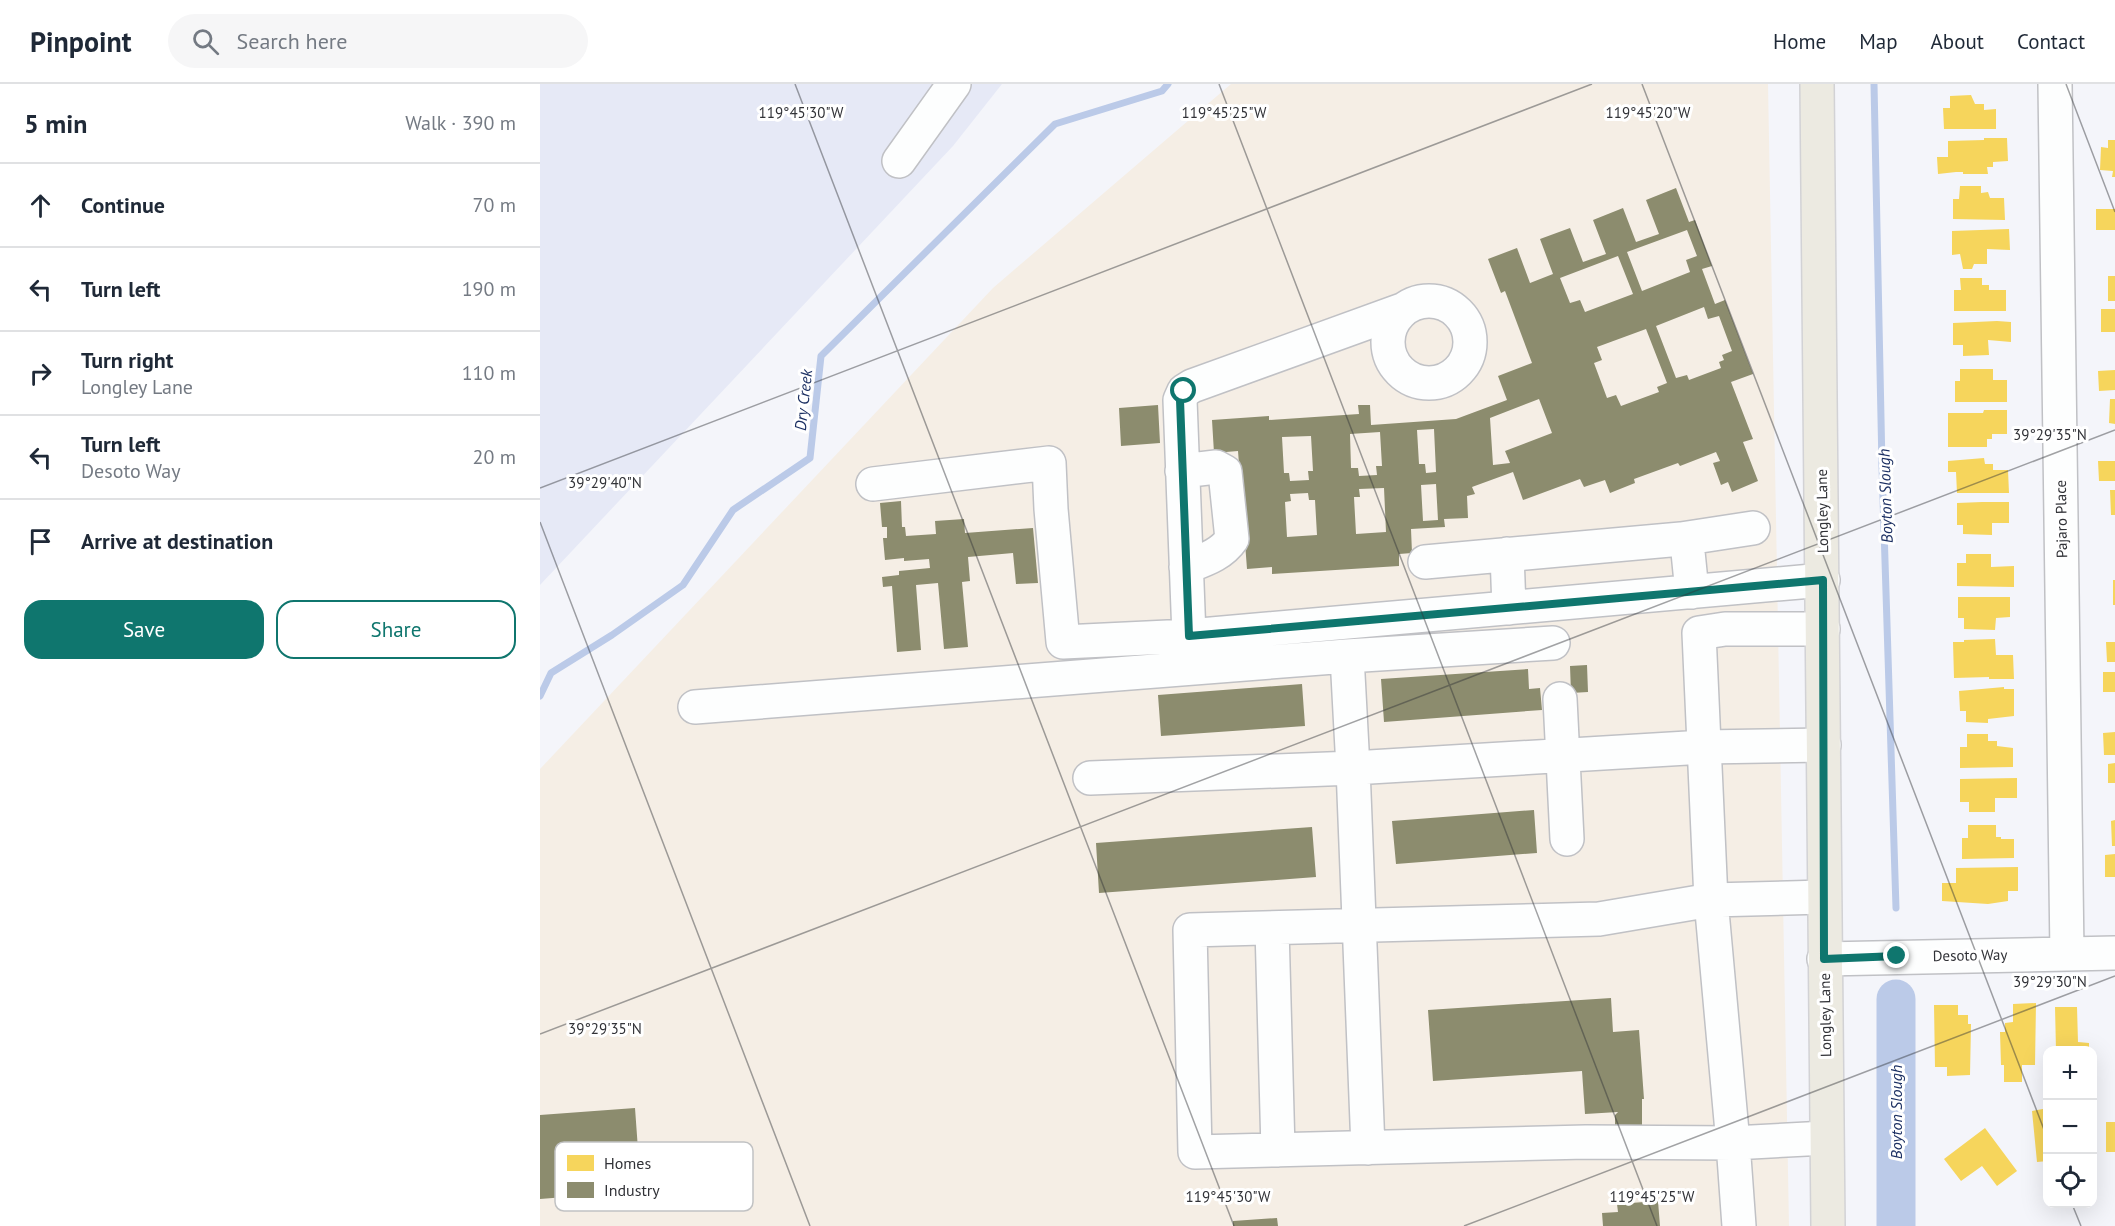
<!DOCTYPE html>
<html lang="en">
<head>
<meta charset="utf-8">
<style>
  :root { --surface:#fff; --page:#f6f6f7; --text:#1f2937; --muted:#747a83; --line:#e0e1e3; --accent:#0f766e }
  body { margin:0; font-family:"PT Sans",sans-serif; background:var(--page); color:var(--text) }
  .controls { position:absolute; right:18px; bottom:18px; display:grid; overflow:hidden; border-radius:12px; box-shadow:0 6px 24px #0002 }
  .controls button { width:54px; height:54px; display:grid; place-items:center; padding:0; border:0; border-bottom:2px solid var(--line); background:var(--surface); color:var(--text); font:30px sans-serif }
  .stop { position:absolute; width:18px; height:18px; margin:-14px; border:4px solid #0f766e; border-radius:50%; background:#fff }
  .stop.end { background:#0f766e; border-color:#fff; box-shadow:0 2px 6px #0008 }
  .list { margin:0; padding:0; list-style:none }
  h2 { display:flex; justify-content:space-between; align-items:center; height:78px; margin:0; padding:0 24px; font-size:26px }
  h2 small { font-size:20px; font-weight:400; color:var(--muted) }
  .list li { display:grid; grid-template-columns:39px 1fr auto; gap:18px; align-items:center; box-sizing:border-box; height:84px; padding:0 24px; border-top:2px solid var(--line) }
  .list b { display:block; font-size:22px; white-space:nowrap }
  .list p { margin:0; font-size:20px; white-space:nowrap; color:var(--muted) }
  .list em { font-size:20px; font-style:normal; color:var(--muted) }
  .actions { display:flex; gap:12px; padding:18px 24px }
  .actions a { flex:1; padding:14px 0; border:2px solid var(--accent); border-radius:18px; text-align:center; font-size:21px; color:var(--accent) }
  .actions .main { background:var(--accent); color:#fff }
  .icon { flex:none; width:33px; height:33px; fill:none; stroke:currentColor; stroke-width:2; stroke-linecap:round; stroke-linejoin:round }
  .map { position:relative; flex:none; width:1575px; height:1142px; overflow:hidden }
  header { display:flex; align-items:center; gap:36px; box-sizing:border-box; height:84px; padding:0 30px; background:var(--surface); border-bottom:2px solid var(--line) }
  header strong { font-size:28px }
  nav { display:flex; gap:33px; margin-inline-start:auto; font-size:21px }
  .search { width:420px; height:54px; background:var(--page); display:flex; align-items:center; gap:15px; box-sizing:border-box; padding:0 21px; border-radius:33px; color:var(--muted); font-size:22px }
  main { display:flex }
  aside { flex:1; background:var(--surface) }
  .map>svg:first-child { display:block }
</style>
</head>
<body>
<header>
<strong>Pinpoint</strong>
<div class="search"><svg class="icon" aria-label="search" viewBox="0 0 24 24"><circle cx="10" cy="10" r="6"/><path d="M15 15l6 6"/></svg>Search here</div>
<nav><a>Home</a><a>Map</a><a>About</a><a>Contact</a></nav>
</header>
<main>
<aside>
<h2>5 min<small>Walk · 390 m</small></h2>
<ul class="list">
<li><svg class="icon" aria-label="ahead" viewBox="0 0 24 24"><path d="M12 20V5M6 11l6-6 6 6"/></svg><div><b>Continue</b></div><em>70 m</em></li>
<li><svg class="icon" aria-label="left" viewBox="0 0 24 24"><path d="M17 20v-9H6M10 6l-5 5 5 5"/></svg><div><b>Turn left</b></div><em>190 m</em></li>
<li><svg class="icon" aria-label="right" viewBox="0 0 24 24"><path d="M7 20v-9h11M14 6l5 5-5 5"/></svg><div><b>Turn right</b><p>Longley Lane</p></div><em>110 m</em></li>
<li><svg class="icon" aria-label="left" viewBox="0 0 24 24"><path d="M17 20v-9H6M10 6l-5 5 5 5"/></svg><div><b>Turn left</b><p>Desoto Way</p></div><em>20 m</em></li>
<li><svg class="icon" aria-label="arrive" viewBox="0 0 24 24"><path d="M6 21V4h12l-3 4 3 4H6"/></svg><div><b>Arrive at destination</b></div></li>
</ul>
<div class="actions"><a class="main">Save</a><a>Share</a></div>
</aside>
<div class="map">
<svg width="1575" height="1142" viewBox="0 0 1575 1142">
  <rect width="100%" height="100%" fill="#f4f5fa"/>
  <path fill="#e6e9f6" d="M0,0h462l-49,62 -413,439z"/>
  <path fill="#f5eee5" d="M691,0h537l21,1142h-1249v-457l453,-481z"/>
  <path fill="#f6d55c" d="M1431,11l4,9h9v6l12,-1v20h-52l-1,-21h7v-12z
    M1444,54h23l1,23 -15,1v5h-6l1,7h-25v-2h-7l-18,2 -1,-17h11v-16l36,-1z
    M1568,56h7v37h-3l1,-6 -13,-1 1,-23 7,1z
    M1420,102h21v7l7,-1 2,6h14l1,22 -52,-1v-20h6z
    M1556,125h19v21h-19z
    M1469,145l1,21 -23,-1v15h-13l-2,5h-9l-3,-15 -8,1v-24z
    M1568,192h7v25h-7z
    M1420,194h22v7h7v5h17v21h-52v-21h7z
    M1561,225h14v23h-14z
    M1457,237l14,1v20l-23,-2 1,15 -26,1v-11h-10v-22z
    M1420,285h33v11h14v22h-52v-21h5z
    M1575,286v20l-16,1 -1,-20z
    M1570,315h5v25l-6,-1z
    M1444,326h23v24h-15v5h-5v8h-39v-34h35z
    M1444,374l1,6h8v6h15l1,23h-52l-1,-21h-8v-11z
    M1558,377h17v20h-16z
    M1570,406h5v25h-4z
    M1442,418h27v21h-17v12l-29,-1v-9h-6v-22z
    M1426,470h25v13l23,-1v21l-57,-1v-23h9z
    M1573,496h2v25h-2z
    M1418,513h52v20l-14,1 -1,12 -31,-1v-11h-6z
    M1455,555l1,16h17l1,24h-25v-2l-35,1 -1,-36h11v-2z
    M1566,558h9v20h-8z
    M1563,588h12v20h-12z
    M1464,603v2h10v27l-26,3v4l-22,-1v-11h-6l-1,-20z
    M1575,648v23h-11l-1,-22z
    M1427,650h21v7h9v5l16,2v19l-53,1v-21h7z
    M1575,679v20h-7v-19z
    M1477,694v20h-22v14h-26v-10h-9v-23z
    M1575,736v26h-3l-1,-25z
    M1428,741h28v12h5v2h13v19l-52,1v-21h6z
    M1575,770v23h-10v-22z
    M1478,783v24h-10v10l-20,3 -46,-3v-18h14v-15z
    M1496,919l-1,62h-13v17h-18v-17h-3l-1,-33h5v-9l8,-1v-18z
    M1394,921h24v10h10v9h3l-1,51 -23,1v-9h-12z
    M1515,923h22l1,35 11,1v7h-33z
    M1508,1024v53l-11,1 -5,-51z
    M1566,1038h9v30h-9z
    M1445,1044l32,43 -20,15 -15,-20 -21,15 -17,-22z"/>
  <path fill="#8c8c6e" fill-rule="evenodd" d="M1136,104l13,34 6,-2 17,46 -10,3 13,35 10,-4 28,74 -22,8 22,57 -10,3 15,39 -26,11 -4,-10 -7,3 -8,-22 7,-2 -4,-9 -36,14 -2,-3 -44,16 1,4 -25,10 -5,-13 -21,7 -4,-8 -57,21 -10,-28 -41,15 3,7 -8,2 1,22 -24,1 1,8 -34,2 1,24 -13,1v12l-127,8v-7l-25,2 -9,-118 -24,2 -2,-33 57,-4v4l90,-6 -1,-9h12l1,20 85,-6 51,-19 -9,-24 34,-13 -27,-72 -4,2 -13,-34 29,-11 13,35 23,-9 -13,-35 30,-11 13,34 23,-8 -13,-34 30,-12 13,34 23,-8 -13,-34zM1147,146l10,26 -11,4 4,12 -48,19 -15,-39zM1078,172l15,38 -48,18 -5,-12 -10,3 -10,-25zM1164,223l4,12 11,-3 13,35 -10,4 2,5 -5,2 2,6 -32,12 -2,-5 -11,3 -20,-52zM1106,245l21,54 -10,4 2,5 -38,14 -5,-11 -9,3 -13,-35 8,-3 -5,-13zM999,315l13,34 -47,18 5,12 -17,2 -3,-47zM894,345l2,43 -10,1 -1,-9h-6l-2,-34zM840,348l2,34h-6l1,9 -18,1 -1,-8h-7l-1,-34zM771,352l2,35h-5l1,9 -19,1 -1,-8h-5l-2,-36zM896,400l2,36 -15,1 -2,-36zM844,404l2,44 -30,2 -2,-37h6l-1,-8zM768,409l1,7h6l2,35 -30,2 -2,-35 6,-1 -1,-7z
    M618,321l2,38 -39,3 -2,-38z
    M361,417l1,26h3l1,9 30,-2 -1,-13 29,-2 1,14 68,-5 5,55 -22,1 -3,-31 -45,4 2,24 -8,1 6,65 -24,2 -6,-66 -22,2 5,65 -24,2 -5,-66 -9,1 -1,-10 17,-2v-4l31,-3 -1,-9 -25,2v-3l-19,2 -2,-22h4v-11h-5l-2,-24z
    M1047,581l1,27 -17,1 -1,-27z
    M988,585l1,20 11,-1 2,22 -158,12 -3,-43z
    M762,600l3,42 -144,10 -3,-41z
    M994,726l3,43 -141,11 -4,-43z
    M772,743l4,50 -217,16 -3,-50z
    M1071,914l2,34 26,-2 5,69h-2v28l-27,2v-14l3,-3 -33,2 -3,-43 -149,10 -5,-71z
    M95,1024l6,83 -101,8v-84z
    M1118,1117l2,25h-57l-1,-13 16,-1 -1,-8z
    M737,1134l1,8h-45v-5z"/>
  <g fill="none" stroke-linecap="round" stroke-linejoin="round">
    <path stroke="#bbcae8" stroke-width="7" d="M1334,0l8,382 14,442
      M0,612l11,-23 61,-38 71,-50 50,-75 77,-52 11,-102 234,-232 107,-33 6,-7"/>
    <path stroke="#bbcae8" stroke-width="39" d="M1356,915v227"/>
    <g stroke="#c0c1c5" stroke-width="36">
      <path id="minor" d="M1515,0l12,870
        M359,77l55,-77
        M848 258a41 41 0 1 1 82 0a41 41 0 1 1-82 0Z
        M862,226l-210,76 -8,5 -4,9 9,236 634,-56
        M642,387l34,-4 9,5 7,67c-11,16 -28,21 -46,28
        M333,400l176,-21 2,46 12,133 126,-6
        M1141,455l72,-11
        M967,470l2,54
        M885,478l256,-23 7,13 4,40
        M1283,545h-98l-26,4 12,267 22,243 93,-5
        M807,572l206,-13
        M1020,615l7,140
        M155,623l652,-51 6,112 -263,10
        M732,844l6,222
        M1284,875l291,-6
        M828,1064l-15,-380 351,-21 120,-2
        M1199,1142l-6,-83 -147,-1 -391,10 -5,-222 409,-11 112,-19 113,-3"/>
    </g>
    <g stroke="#d2d2d5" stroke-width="36">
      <path id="major" d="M1277,0l11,1142"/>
    </g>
    <use href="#minor" stroke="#fdfefe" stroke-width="33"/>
    <use href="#major" stroke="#eceae1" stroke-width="33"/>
  </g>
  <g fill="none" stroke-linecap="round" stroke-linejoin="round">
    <path stroke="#0f766e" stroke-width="8" d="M644,307l-4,9 9,236 634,-56 1,379 73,-3"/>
  </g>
  <path fill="none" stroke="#313237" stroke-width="1.5" stroke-opacity="0.45" d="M255,0l439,1142M679,0l438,1142M1102,0l406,1056M1526,0l49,128M0,404l1052,-404M0,438l270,704M0,950l1575,-604M1532,1120l9,22M924,1142l651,-250"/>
  <g text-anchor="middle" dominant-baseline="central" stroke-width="6" stroke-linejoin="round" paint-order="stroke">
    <g font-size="15" fill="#313237" stroke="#fff">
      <text transform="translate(1282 427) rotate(-91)">Longley Lane</text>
      <text transform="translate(1521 435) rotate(-91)">Pajaro Place</text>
      <text transform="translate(1430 871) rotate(-1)">Desoto Way</text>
      <text transform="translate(1285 931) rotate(-91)">Longley Lane</text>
    </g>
    <g font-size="16" font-style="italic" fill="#1b2f62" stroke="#fff">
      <text transform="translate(263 316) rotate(-84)">Dry Creek</text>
      <text transform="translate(1345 412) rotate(-92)">Boyton Slough</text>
      <text transform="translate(1356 1028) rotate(-90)">Boyton Slough</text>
    </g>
  </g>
  <rect x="15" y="1058" width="198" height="69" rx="9" fill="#fff" stroke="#c1c2c3" stroke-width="1.5"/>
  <rect x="27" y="1071" width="27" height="16" fill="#f6d55c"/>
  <rect x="27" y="1098" width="27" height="16" fill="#8c8c6e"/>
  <g font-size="16" fill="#313237">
    <text x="64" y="1085">Homes</text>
    <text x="64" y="1112">Industry</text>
  </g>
  <g font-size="15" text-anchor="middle" fill="#313237" stroke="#fff" stroke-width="6" stroke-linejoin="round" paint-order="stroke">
    <text x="261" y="34">119°45'30"W</text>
    <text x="684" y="34">119°45'25"W</text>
    <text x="1108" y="34">119°45'20"W</text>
    <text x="1510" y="356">39°29'35"N</text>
    <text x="65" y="404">39°29'40"N</text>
    <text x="1510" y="903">39°29'30"N</text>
    <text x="65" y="950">39°29'35"N</text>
    <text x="688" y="1118">119°45'30"W</text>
    <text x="1112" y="1118">119°45'25"W</text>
  </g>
</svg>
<div class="controls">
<button>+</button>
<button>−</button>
<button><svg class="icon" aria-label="locate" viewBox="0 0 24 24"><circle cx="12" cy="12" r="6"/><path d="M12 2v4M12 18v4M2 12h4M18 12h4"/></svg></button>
</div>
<div class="stop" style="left:644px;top:307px"></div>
<div class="stop end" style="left:1357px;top:872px"></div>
</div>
</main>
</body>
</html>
